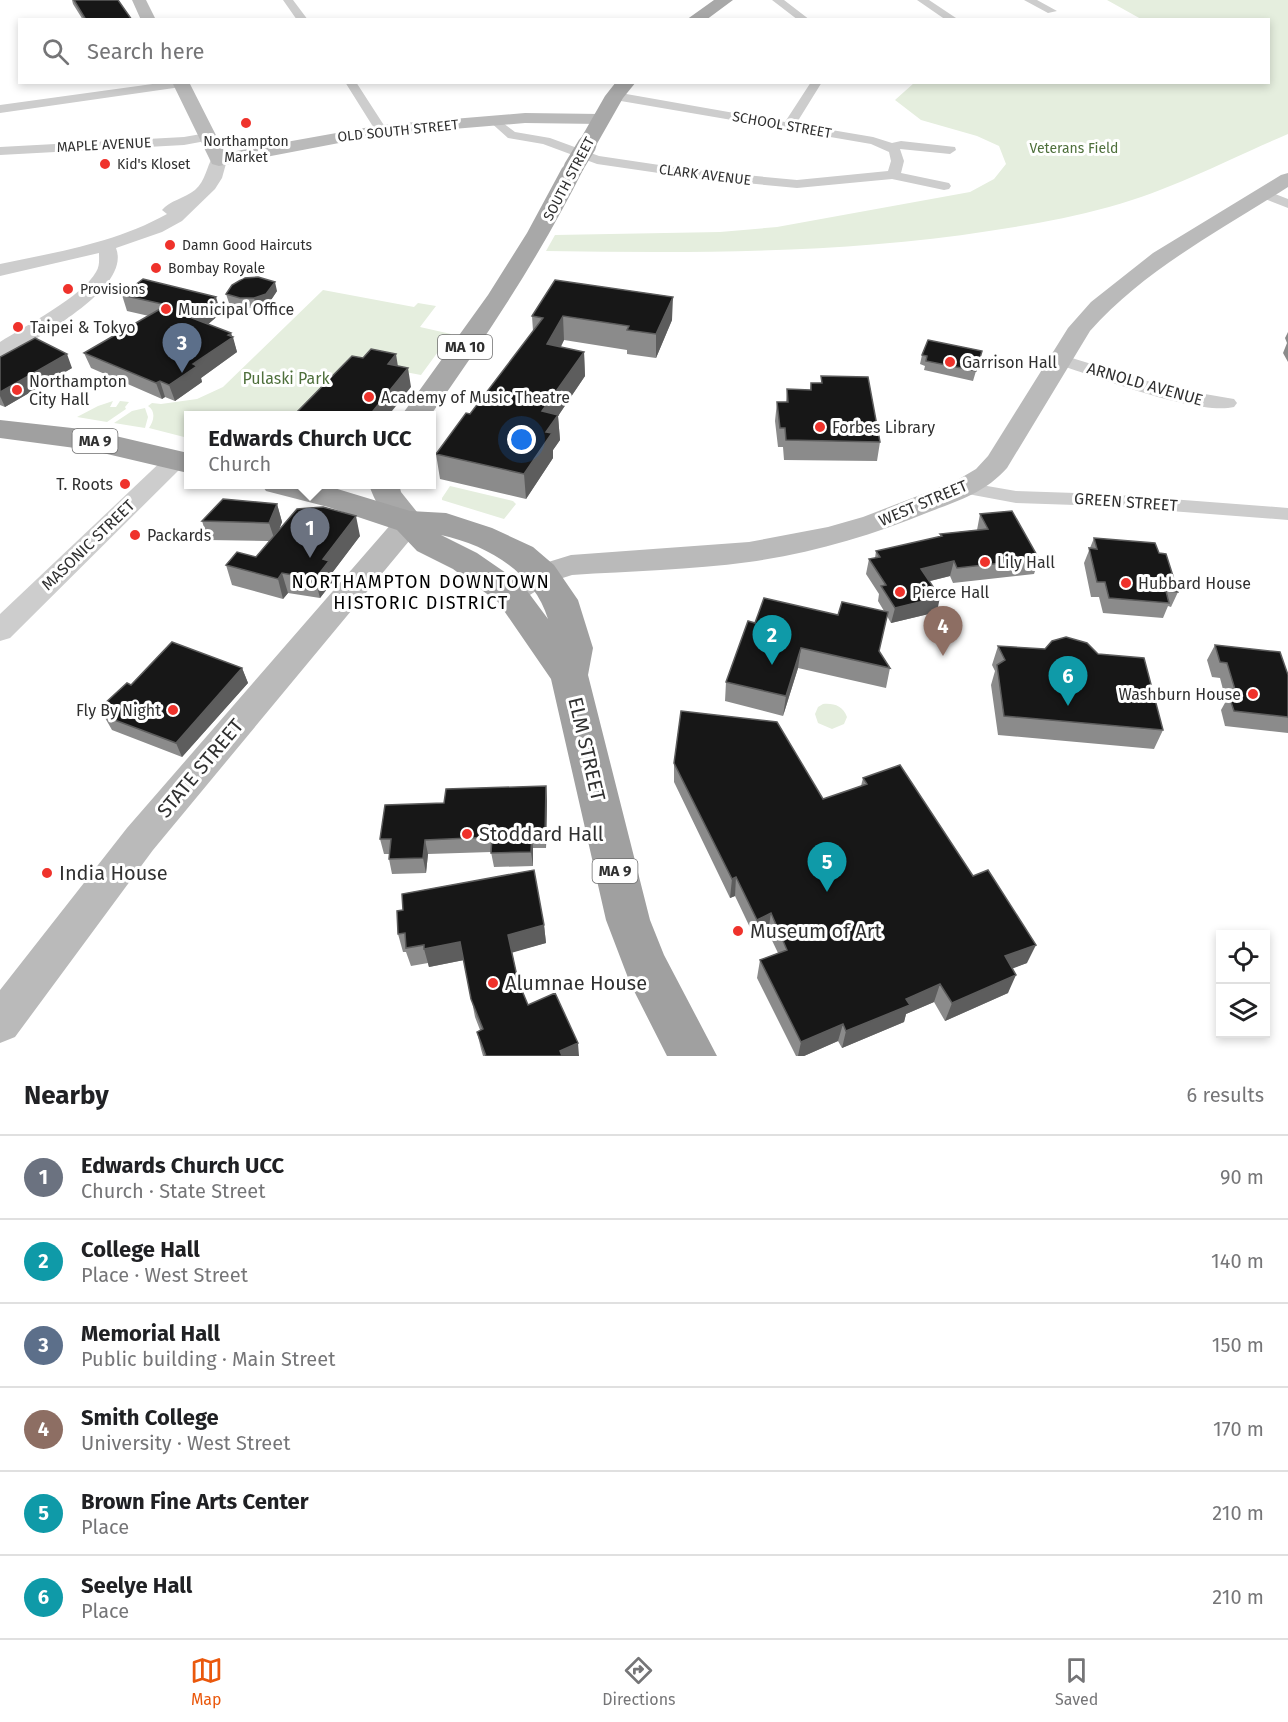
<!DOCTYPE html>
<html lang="en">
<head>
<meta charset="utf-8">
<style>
  :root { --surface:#fff; --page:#f2f2f2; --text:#202124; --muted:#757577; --line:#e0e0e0; --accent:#ea580c }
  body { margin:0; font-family:"Fira Sans",sans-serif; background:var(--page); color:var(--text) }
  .controls { position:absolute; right:18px; bottom:18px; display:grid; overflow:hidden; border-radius:0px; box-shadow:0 3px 9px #0003 }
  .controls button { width:54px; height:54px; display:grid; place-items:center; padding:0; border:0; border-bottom:2px solid var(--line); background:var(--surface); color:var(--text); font:30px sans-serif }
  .you { position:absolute; left:522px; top:440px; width:21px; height:21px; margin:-15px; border:4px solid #fff; border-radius:50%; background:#1a73e8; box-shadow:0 0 0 9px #1a73e833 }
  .badge { display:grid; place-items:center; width:39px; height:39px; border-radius:50%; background:var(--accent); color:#fff; font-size:20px; font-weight:700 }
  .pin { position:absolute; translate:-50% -50px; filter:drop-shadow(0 2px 3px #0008) }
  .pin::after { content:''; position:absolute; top:32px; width:21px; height:18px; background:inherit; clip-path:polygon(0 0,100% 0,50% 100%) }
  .popup { position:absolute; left:184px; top:411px; width:252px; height:78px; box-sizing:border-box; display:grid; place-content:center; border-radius:0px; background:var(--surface); filter:drop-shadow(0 2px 4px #0005); font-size:20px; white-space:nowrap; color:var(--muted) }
  .popup b { font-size:22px; color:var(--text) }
  .popup::after { content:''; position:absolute; left:50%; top:100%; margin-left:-12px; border:12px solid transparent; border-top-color:var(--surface) }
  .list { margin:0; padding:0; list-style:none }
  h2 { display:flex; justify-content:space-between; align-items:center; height:78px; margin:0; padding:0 24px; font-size:26px }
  h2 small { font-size:20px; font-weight:400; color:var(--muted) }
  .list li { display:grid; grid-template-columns:39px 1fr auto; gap:18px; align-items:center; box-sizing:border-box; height:84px; padding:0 24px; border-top:2px solid var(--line) }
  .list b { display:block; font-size:22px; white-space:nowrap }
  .list p { margin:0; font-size:20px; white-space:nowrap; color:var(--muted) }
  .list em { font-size:20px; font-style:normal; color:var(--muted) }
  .icon { flex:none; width:33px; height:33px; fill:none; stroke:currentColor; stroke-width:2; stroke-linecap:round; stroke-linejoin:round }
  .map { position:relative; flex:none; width:1288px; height:1056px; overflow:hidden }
  .search { position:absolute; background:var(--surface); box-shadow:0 3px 9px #0003; left:18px; right:18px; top:18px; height:66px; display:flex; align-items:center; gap:15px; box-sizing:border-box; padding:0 21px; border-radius:0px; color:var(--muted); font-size:22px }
  .sheet { height:582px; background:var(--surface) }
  nav { display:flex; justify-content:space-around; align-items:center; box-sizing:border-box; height:84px; border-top:2px solid var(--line); background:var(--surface); font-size:16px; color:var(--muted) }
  nav a { display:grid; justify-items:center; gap:3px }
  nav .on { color:var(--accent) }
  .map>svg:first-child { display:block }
</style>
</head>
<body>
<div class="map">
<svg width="1288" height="1056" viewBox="0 0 1288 1056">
  <rect width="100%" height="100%" fill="#fff"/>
  <path fill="#e5eede" d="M1107,0h181v134c-64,27 -112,54 -179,73 -40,11 -80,18 -120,24 -147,23 -295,22 -443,20l9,-16 165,-3 57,-5 193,-35 24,-13 12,-15 -7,-18 -22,-10 -56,-16 -26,-20 19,-17 354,-1v-62l-127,-1z
    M323,290l91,17 4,-4 18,3 -16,21 31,7 -30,41 -69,-13 -51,53 -113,1v22l-39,-10c5,-7 7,-17 -1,-22l4,-3 9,1 36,-5 26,-12z
    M113,401l-3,6h6l4,-6 9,1 -4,5 1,2 -19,13 -30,-5 21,-11z
    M145,408l3,9 -3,11 -31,-5 18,-12z
    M450,486l63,15 3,3 -12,15 -62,-19v-2z
    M823,704c11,-1 20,2 24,13l-3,7 -12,5 -14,-6 -3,-9 3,-7z"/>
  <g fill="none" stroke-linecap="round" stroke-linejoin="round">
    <path fill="#cdcdcd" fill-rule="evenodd" d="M283,0h10l15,20h-11z
      M772,0h12l26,20h-12z
      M917,0h12l30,20h-13z
      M1024,0h13l20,11 -9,2z
      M167,82l20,2 -6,3 -181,26v-8z
      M345,82h11l31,48 -2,3h-8z
      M811,82h11l-26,42 77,13 19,6 9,-2 54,6 1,3 -6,4 -50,-5 4,12 -3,12 48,10 2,3 -2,3 -5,1 -52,-11 -95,9 -104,-10 -96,-14 -54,-20 -35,-6 -19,-17 6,-4 20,15 35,6 49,18 94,14 104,10 91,-9 3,-10 -2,-9 -18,-8 -256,-44 -6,-4 6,-4 170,30z
      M207,133l4,1 2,3 -2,3 -27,5 -184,10v-8l184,-10z
      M1265,190l23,9v9l-28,-11 -2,-3z
      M1062,355l108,33 58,10 6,1 3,4 -3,4c-37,9 -139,-31 -178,-43l-2,-4z
      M964,482l52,9 89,3 183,14v12l-183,-14 -89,-3 -59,-11 -2,-4 2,-4z"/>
    <path fill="#cdcdcd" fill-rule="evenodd" d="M219,155l6,1 2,4 -5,18 -7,11 -33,32 -20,11 -46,16c16,41 -80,89 -108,108l-8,1v-15c25,-16 83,-46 96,-70 4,-6 3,-13 3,-19l-99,23v-12c57,-12 115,-21 167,-50l-5,-4c7,-9 23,-12 33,-20 11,-10 11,-22 18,-34z
      M176,452l8,3 4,5 -4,5 -174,173 -10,3v-27l168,-159z"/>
    <path fill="#bababa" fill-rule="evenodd" d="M132,0h14l10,20h-15z
      M172,82h17l36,71 156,-28 144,-12 75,1 6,1 3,4 -3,4 -6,1 -75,-1 -144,12 -162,31 -7,-2 -2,-4z
      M1288,173v14c-69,44 -144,83 -198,144l-83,137c-21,24 -49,33 -78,44 -58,24 -117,41 -180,50 -58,8 -118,9 -177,13 -6,2 -13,4 -19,6 -19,9 -32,26 -54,20l-4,-8 4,-8 33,-18 39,-12 178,-13 79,-15 35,-10 91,-35 22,-13 12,-13 80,-128 23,-26 62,-49 128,-78z
      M409,512l10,3 4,7 -4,7 -266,321 -138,187 -15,6v-53l127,-162 272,-313z"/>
    <path fill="#a8a8a8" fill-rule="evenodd" d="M714,0h19l-27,20h-20z
      M616,82h20l-13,16 -29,51 -7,2 -7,-2 -3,-4 28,-49z
      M573,162l7,2 4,4c-44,88 -97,168 -154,248h-29l87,-121 39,-62 35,-65 4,-4z
      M369,484h30l2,8 24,30 -5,8c-8,2 -16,4 -23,-1 -12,-10 -24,-30 -28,-45z"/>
    <path fill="#a0a0a0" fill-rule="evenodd" d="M0,420l90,10 98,23v20l-98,-23 -90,-12z
      M261,484h60l89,27 36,2 46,15 41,19 21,18 24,35 15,48 -5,27 62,245 14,35 53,101h-50l-37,-73 -24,-63 -55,-241 -53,-77 -45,-33 -36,-18 -20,-21 -69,-23 -62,-16zM441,535c46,10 93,37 107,84l-26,-35 -45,-31z"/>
    <path stroke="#a8a8a8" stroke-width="19" d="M573,168l14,-23"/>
  </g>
  <path fill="#8b8b8b" d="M72,0h46l14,20h-49l-10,-16z
    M555,280l117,40 -16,38 -29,-4v-4l-63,-10 -3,7 23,5 1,24 -27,40 2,24 -7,10v8l-27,41 -86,-20 -4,-25 34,-40 63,-83 -1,-15z
    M277,291l-8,12 -12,5h-15l-13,-5 -3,-9z
    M122,295l99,18 -13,11 23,9 6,19 -36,26 1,4 -27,19 -10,-4 -3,2 -71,-31 -7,-15 65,-37 -22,-5z
    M1288,332v30l-5,-9 4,-10 -2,-5z
    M982,351l-9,30 -49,-11 1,-4 -5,-2 2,-9z
    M0,357l72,11 -67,39 -5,-2z
    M821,376l59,66 -3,19 -93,-1 -1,-13h-5l-3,-26 2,-19h9l1,-13 23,1 1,-7h10z
    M277,504l5,18 -3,7 81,7 -28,37 2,7 -14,18 -32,-5 -5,6 -51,-14 -6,-20 30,-8 13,-16 -61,-1 -6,-19z
    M980,514l59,45 -5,15 -81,9 -3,-7 -20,5 7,31 -46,11 -4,-7 -8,35 11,17 -4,20 -88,-20 -15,48 -58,-15 1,-19 29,-59 129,-12 -6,-10 1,-7 -13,-20 3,-15 6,-1 1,-7 64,-14v-3l37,-4z
    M1094,538l65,15 19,39 -7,15 -3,-1 -5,12 -60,-5 -4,-16h-8l-7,-34z
    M1215,645l73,30v58l-63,-7 -4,-16 5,-9 -6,-23 -8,-1 -5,-17z
    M998,646l47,3 118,81 -9,19 -156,-14 -7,-50 4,-14 -3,-6z
    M242,668l6,15 -66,74 -70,-27 -8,-14 3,-2 -4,-9 28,-20z
    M674,763l149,36 38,-13 2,-8 164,185 -15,5 -4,25 -63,28 -11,-19 -28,12 -2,8 -62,26 -4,-7 -34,15h-8l-39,-78 3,-18 18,-7 -10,-21 -13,6 -20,-42 -5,2 -56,-116z
    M546,786l1,15 -1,47h-13v18l-39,1 -3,-15 -63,2 -2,19 -34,1 -3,-15v-5h-5l-4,-15 64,-36z
    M544,925l2,18 -34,9 6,29 10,24 51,51h-96l-2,-7 -4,-17 3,-2 -5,-13 -11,-57 -35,7 -1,-4 -17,3 -5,-14h-3l-5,-18z"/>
  <path fill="#5d5d5d" d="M275,282l2,9 -8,12 -12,5 -3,-10z
    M216,297l5,16 -24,21 -5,-16z
    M673,297l-1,23 -16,38v-24z
    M563,316l1,24 -15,29 -2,-25z
    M231,333l1,4h1l4,15 -36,26 1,4 -27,19 -6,-16z
    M584,352l1,24 -27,40 2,24 -7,10v8l-27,41 -2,-25 18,-63z
    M67,354l5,14 -67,39 -5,-11v-4z
    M396,354l3,19 -11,-9z
    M408,368l3,19 -23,29h-19z
    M160,381l5,16 -3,2 -6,-16z
    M277,504l5,18 -7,19 -6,-18z
    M356,516l4,20 -28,37 2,7 -14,18 -5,-19 8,-20z
    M954,561l-4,15 -32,8 3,-15z
    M282,573l6,20 -5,6 -5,-20z
    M940,597l-3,15 -46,11 4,-15z
    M801,648l-3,20 -15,48 3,-20z
    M242,668l6,15 -66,74 -6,-14z
    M546,786l1,15 -1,47 -1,-14z
    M532,834l1,14v18l-2,-14z
    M425,840l3,14 -2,19 -3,-15z
    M736,877l-1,19 -5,2 2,-19z
    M771,913l-3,19 -13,6 2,-18z
    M544,925l2,18 -35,10 -3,-18z
    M460,942l4,18 -35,7 -5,-18z
    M1036,945l-9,18 -29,11 7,-18z
    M1016,975l-8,18 -63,28 7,-18z
    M940,984l-6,18 -28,12 -2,8 -62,26 4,-17 60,-32z
    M843,1024l-5,17 -34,15h-6l3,-14z
    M578,1043l1,13h-18l-1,-5z"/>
  <path fill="#171717" stroke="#5d5d5d" stroke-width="1.5" d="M74,0h44l14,20h-46z
    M258,277l17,5 -9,12 -12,4h-14l-14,-4 6,-9 12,-7z
    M143,279l73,18 -24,21 39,15 -3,2 5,2 -40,27 4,2 -28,19 -9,-4 -4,2 -72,-30 83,-48 -45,-10z
    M555,280l118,17 -17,37 -29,-4 2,-4 -66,-10 -16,28 37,8 -42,59 16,4 -12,17 6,1 -28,41 -88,-20 30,-41 4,1 73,-96 -11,-2z
    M35,338l32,16 -67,38v-35z
    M928,340l54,11 -6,20 -50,-10 1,-5 -5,-1z
    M371,349l25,5 -8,10 20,4 -39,48h-61l-11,-4 55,-56 11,2z
    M821,376l47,1 12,65 -94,-2 -1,-12h-5l-3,-26h11l-1,-13 24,1v-7h11z
    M223,499l54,5 -8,19 -67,-2z
    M323,507l33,9 -33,43 6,2 -14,18 -33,-6 -4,6 -52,-14 11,-13 19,5 41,-48z
    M1012,511l27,48 -82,9 -3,-7 -33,8 19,28 -45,11 -14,-22 5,-1 -17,-26 11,-2 -4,-6 66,-15 -2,-2 48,-5 -8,-15z
    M1094,538l61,5 4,10 7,1 12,38 -12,-1 3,12 -60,-5 -4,-16h-8l-8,-34 8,1z
    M764,598l74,17 4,-13 46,10 -9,39 11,17 -89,-20 -15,48 -60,-14 22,-61 7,2z
    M1066,637l21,6 11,11 46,4 19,72 -159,-14 -7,-51 8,-5 -7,-14 47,3 7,-8z
    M172,642l70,26 -66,75 -72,-27 9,-6 -10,-5 24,-22 4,2z
    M1215,645l65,7 8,23v42l-54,-6 -5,-15h8l-10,-33 -7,-1z
    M681,711l96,11 46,77 44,-15 -4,-6 37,-13 73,111 15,-6 48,75 -31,11 11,19 -64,28 -12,-19 -34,15 4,6 -64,26 -3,-7 -42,18 -41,-82 27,-10 -16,-37 -14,7 -21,-43 -4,2 -58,-116z
    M546,786l-1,48h-13l-1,18 -40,1 1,-16 -67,3 -2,18 -34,1 2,-20h-11l5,-34 59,-2 2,-14z
    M534,870l10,55 -36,10 10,46 10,24 27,-12 23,50 -18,8 2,5h-76l-9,-24 6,-3 -12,-30 -11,-57 -36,7v-4l-18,3 -1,-15 -7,1 -1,-23 6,-1 -1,-16z"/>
  <g fill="#ef322b" stroke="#fff" stroke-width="2">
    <circle cx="246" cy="123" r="6"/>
    <circle cx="105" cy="164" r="6"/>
    <circle cx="170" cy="245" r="6"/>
    <circle cx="156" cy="268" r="6"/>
    <circle cx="68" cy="289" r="6"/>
    <circle cx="166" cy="309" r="6"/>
    <circle cx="18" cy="327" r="6"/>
    <circle cx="950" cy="362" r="6"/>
    <circle cx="17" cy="390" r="6"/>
    <circle cx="369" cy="397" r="6"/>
    <circle cx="820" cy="427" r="6"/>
    <circle cx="125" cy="484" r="6"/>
    <circle cx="135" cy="535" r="6"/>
    <circle cx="985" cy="562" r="6"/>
    <circle cx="1126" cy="583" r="6"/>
    <circle cx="900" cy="592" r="6"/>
    <circle cx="1253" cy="694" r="6"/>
    <circle cx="173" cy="710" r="6"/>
    <circle cx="467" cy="834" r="6"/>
    <circle cx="47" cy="873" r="6"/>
    <circle cx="738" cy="931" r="6"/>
    <circle cx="493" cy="983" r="6"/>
  </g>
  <g text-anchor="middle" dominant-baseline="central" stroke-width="6" stroke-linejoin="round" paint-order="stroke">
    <g font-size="14" fill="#303030" stroke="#fff">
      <text transform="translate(782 125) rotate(10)">SCHOOL STREET</text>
      <text transform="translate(398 131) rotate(-6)">OLD SOUTH STREET</text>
      <text transform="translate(104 145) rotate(-3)">MAPLE AVENUE</text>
      <text transform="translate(705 175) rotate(7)">CLARK AVENUE</text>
      <text transform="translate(569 179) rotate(-62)">SOUTH STREET</text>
    </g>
    <g font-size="14" fill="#303030" stroke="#fff" text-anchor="start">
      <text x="246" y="141" text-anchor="middle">Northampton<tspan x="246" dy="16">Market</tspan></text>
      <text x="117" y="164">Kid's Kloset</text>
      <text x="182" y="245">Damn Good Haircuts</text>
      <text x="168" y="268">Bombay Royale</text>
      <text x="80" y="289">Provisions</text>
    </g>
    <g font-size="14" fill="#4e6f3b" stroke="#fff">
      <text x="1074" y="148">Veterans Field</text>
    </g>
    <g fill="#fff" stroke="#6e6e6e" stroke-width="1.5">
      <rect x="438" y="335" width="54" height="24" rx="4.5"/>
      <rect x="72.5" y="429" width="45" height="24" rx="4.5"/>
      <rect x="592.5" y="859" width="45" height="24" rx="4.5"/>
    </g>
    <g font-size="15" font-weight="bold" fill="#303030">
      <text x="465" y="347">MA 10</text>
      <text x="95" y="441">MA 9</text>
      <text x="615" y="871">MA 9</text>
    </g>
    <g font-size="16" fill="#303030" stroke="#fff" text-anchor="start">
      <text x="178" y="309">Municipal Office</text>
      <text x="30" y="327">Taipei &amp; Tokyo</text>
      <text x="962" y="362">Garrison Hall</text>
      <text x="29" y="381">Northampton<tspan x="29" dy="18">City Hall</tspan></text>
      <text x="381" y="397">Academy of Music Theatre</text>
      <text x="832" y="427">Forbes Library</text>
      <text x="113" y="484" text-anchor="end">T. Roots</text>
      <text x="147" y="535">Packards</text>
      <text x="997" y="562">Lily Hall</text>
      <text x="1138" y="583">Hubbard House</text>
      <text x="912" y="592">Pierce Hall</text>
      <text x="1241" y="694" text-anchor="end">Washburn House</text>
      <text x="161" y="710" text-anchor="end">Fly By Night</text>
    </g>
    <g font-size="16" fill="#4e6f3b" stroke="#fff">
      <text x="286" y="378">Pulaski Park</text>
    </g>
    <g font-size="16" fill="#303030" stroke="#fff">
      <text transform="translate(1145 384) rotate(16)">ARNOLD AVENUE</text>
      <text transform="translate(1126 502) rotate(4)">GREEN STREET</text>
      <text transform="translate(923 503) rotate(-23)">WEST STREET</text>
      <text transform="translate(88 545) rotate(-44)">MASONIC STREET</text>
    </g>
    <g font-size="18" letter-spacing="1.5" fill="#000" stroke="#fff">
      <text x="421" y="582">NORTHAMPTON DOWNTOWN<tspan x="421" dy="21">HISTORIC DISTRICT</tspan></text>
    </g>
    <g font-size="20" fill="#303030" stroke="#fff">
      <text transform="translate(587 749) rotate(77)">ELM STREET</text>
      <text transform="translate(200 768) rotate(-50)">STATE STREET</text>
    </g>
    <g font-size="20" fill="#303030" stroke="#fff" text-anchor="start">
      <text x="479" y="834">Stoddard Hall</text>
      <text x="59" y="873">India House</text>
      <text x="750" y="931">Museum of Art</text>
      <text x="505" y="983">Alumnae House</text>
    </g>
  </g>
</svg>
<div class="controls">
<button><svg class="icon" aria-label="locate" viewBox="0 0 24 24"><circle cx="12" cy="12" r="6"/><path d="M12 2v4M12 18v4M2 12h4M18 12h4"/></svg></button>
<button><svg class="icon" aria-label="layers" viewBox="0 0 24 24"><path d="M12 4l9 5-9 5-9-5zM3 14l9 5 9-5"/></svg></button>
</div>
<div class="you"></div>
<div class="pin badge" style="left:310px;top:558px;background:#6b7280">1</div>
<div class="popup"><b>Edwards Church UCC</b>Church</div>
<div class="pin badge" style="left:772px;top:665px;background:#0f9aa8">2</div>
<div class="pin badge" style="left:182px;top:373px;background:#5c6f8a">3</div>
<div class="pin badge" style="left:943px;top:656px;background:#8d6e63">4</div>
<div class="pin badge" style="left:827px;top:892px;background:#0f9aa8">5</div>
<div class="pin badge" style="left:1068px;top:706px;background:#0f9aa8">6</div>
<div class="search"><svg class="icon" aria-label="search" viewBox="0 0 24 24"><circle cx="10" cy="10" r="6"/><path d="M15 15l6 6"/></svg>Search here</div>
</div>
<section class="sheet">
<h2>Nearby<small>6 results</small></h2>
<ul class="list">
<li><span class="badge" style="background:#6b7280">1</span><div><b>Edwards Church UCC</b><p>Church · State Street</p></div><em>90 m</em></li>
<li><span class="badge" style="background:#0f9aa8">2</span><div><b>College Hall</b><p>Place · West Street</p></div><em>140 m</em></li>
<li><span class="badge" style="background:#5c6f8a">3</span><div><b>Memorial Hall</b><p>Public building · Main Street</p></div><em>150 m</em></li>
<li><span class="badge" style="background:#8d6e63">4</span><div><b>Smith College</b><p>University · West Street</p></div><em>170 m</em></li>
<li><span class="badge" style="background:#0f9aa8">5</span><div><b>Brown Fine Arts Center</b><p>Place</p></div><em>210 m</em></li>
<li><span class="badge" style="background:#0f9aa8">6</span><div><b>Seelye Hall</b><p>Place</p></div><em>210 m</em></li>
</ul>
</section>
<nav>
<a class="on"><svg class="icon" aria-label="map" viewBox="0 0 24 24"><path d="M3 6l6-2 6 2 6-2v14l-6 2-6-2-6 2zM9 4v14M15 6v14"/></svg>Map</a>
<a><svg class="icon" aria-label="directions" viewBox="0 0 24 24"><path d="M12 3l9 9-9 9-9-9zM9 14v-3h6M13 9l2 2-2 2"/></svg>Directions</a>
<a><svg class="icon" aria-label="saved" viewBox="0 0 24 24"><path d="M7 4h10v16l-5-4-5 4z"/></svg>Saved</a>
</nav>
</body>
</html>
